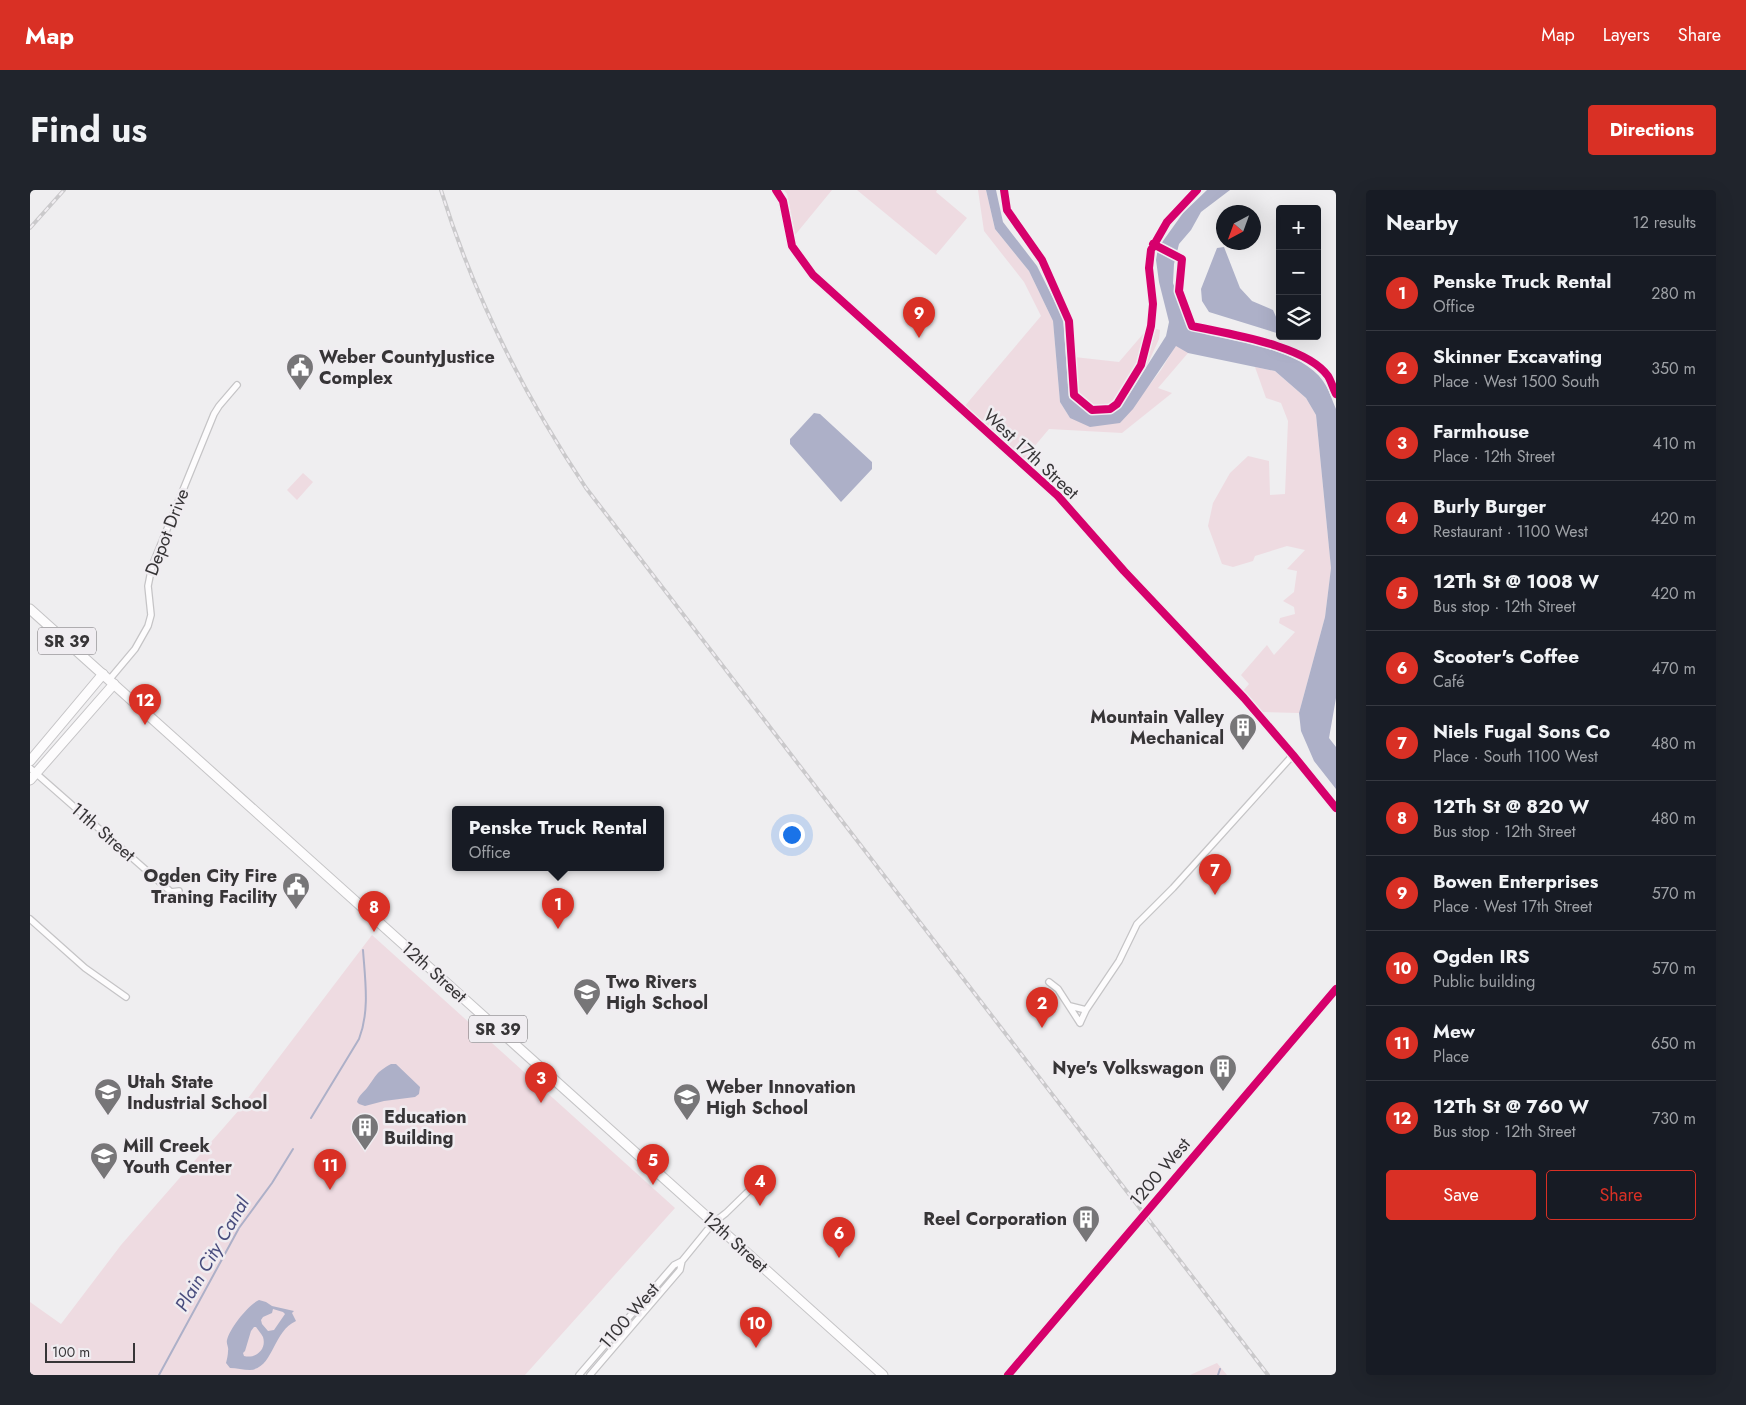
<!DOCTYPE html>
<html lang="en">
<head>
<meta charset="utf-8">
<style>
  :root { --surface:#171b24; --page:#20242c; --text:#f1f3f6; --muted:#9ea1a6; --line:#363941; --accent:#d93025 }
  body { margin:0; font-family:Jost,sans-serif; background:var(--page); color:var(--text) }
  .controls { position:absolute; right:15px; top:15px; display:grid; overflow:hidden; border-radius:5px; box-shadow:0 5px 20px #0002 }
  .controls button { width:45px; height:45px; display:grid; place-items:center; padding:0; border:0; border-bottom:1px solid var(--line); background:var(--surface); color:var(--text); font:25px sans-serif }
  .compass { position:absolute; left:1186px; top:15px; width:45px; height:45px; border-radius:50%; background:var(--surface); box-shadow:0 5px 20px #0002; rotate:221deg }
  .scale { position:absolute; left:15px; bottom:12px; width:90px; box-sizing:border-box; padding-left:5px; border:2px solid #373537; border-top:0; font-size:14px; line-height:18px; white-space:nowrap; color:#373537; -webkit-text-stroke:4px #f0edf1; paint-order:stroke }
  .you { position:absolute; left:761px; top:644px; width:18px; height:18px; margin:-12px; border:4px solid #fff; border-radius:50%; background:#1a73e8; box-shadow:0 0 0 8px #1a73e833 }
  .badge { display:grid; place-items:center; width:32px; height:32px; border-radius:50%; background:var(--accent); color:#fff; font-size:16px; font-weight:700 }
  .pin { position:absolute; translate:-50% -41px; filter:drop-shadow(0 1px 2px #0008) }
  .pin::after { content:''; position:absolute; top:26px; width:18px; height:15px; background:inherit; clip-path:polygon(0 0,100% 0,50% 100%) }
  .popup { position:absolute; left:422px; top:616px; width:212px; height:65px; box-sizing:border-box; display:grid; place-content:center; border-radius:5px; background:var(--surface); filter:drop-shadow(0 1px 4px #0005); font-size:16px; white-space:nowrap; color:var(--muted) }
  .popup b { font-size:19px; color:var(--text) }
  .popup::after { content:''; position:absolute; left:50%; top:100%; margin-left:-10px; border:10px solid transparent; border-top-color:var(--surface) }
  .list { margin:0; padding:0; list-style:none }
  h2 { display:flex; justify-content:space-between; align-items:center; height:65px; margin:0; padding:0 20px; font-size:21px }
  h2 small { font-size:16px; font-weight:400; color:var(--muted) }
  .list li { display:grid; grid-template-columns:32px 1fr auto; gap:15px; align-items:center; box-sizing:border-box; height:75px; padding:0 20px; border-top:1px solid var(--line) }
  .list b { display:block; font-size:19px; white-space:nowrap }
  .list p { margin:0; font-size:16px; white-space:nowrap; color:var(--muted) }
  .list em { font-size:16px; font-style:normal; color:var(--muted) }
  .actions { display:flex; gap:10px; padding:15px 20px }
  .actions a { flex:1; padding:11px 0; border:1px solid var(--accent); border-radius:5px; text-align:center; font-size:18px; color:var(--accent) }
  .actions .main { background:var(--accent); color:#fff }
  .icon { flex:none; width:28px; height:28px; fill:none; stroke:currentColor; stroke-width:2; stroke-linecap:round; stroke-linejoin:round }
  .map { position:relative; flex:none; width:1306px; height:1185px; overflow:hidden; border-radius:5px }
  header { display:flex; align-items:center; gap:30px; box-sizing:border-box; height:70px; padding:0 25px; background:var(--accent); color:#fff }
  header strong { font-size:24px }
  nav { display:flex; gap:28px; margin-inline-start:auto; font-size:18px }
  .intro { display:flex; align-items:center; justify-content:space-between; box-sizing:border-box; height:120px; padding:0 30px }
  h1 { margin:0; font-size:35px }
  .button { padding:12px 22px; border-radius:5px; background:var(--accent); color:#fff; font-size:18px; font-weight:700 }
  main { display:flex; gap:30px; padding:0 30px }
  aside { flex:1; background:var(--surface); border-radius:5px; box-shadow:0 5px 20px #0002 }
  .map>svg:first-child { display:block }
</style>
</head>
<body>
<header>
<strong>Map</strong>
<nav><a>Map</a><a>Layers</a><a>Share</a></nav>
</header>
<div class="intro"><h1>Find us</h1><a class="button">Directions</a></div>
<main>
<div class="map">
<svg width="1306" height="1185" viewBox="0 0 1306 1185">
  <rect width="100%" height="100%" fill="#efeef0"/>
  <path fill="#eedbe1" d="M754,0h48l-37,45 -8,-41z
    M827,0h80l-1,2 31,26 -31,37z
    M948,0h8l9,39 34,42 24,50 7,81 10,16 50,5 41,-53 15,-25 12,8 -30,35 14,5 -50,40 -73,-4 -26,31 -59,-53 77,-91 -17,-34 -40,-51z
    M1119,137l11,3 -1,9 -14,31 -24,37 -13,4 -16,2 -23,-15 -2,-39 7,-2 45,5z
    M1225,177l20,4 31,27 10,17 15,153 -6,49 -26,96 -40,-1 -17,-20 7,-8 -8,-9 26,-30 7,10 21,-23 -16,-9 1,-5 15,-4 -1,-7 -11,-6 11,-9 3,-21 -10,-2 18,-19 -18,-4 -32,10 -2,5 -20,6 -11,-3 -14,-38 5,-23 17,-30 18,-17 21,5 1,34 15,-1 3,-73 -7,-18 -15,-5z
    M273,283l10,9 -16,18 -10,-10z
    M342,745l303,273 -150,167h-495v-73l31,22 60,-79 118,-135z
    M1187,1173l10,12h-37z"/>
  <path fill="#adb0c8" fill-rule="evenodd" d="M956,0h10l7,32 34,44 26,52 6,80 23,15 16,-2 13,-4 45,-71 3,-14 -10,-40 -3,-22 2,-12 25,-35 24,-23h23l-29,22 -10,18 -12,14 -5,20 -1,19 15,44 9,5c36,9 104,17 126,49 6,8 9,19 13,28v289l-7,40 7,9v42l-22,-28 -13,-30 -2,-18 26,-96 6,-49 -15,-153 -10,-17 -31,-27 -87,-18 -12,-7 -43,63 -13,14 -30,4 -20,-9 -10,-16 -7,-81 -24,-50 -34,-42z
    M1194,57l16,41 12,13 21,9 7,16v8l-71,-22 -7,-11 -1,-12 16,-41z
    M784,223l6,1 52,48v7l-31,33 -51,-58v-5z
    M361,874h5l24,23 -1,7 -4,3 -31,4 -19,5 -6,-2 -2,-2c2,-7 6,-9 10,-14 10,-13 8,-15 24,-24z
    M229,1110l7,2 6,4 22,5 -2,2 4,8c-24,11 -22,47 -46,49 -6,0 -14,-2 -20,-2l-4,-5c1,-4 2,-8 2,-12 1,-4 -2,-7 -1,-11 3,-12 21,-35 32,-40zM243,1119l10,3 2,2 -11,16 -6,1 -6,-7 -1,-4 2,-3 9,-4zM224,1137h2c2,3 5,6 7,10 4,13 -8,22 -19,19l-1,-3 2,-2 6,-20z"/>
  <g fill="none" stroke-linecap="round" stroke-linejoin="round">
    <path stroke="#adb0c8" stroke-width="2" d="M281,928l48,-79c11,-28 6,-60 4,-89
      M129,1185l80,-147 33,-45 21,-34
      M1188,1185l2,-6"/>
    <g stroke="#c5c4c6" stroke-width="8">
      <path id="minor" d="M79,490l26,-31 13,-23 3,-11 -3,-29 4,-20 62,-152 5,-8 18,-21
        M0,578l141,124 8,-1
        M0,729l55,49 41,29
        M1019,792l9,7 22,34
        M1040,816l16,4
        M1050,833l6,-13 33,-49 18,-37 36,-36 120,-133
        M549,1185l95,-110 8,-4 31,-38 13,-10 39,-38
        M560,1185l90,-105 2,-9"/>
    </g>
    <g stroke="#c5c4c6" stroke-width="10">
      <path id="tertiary" d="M746,0l7,11 9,45 21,29 245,221 66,75 120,127 49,57 43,53
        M978,1185l328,-386"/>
    </g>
    <g stroke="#c5c4c6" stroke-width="11">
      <path id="secondary" d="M0,571l73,-87
        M0,590l84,-96"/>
    </g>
    <g stroke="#c5c4c6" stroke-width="11">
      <path id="primary" d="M0,419l853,766"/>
    </g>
    <use href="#minor" stroke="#fdfcfd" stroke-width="5.5"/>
    <use href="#tertiary" stroke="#fdfcfd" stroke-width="8"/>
    <use href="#secondary" stroke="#fdfcfd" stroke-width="9"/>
    <use href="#primary" stroke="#fdfcfd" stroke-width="9"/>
    <g stroke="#cac9cb" stroke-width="4">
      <path id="rail" d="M411,0c33,107 83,205 145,298l682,887
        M0,38l34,-38"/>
    </g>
    <use href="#rail" stroke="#f0edf1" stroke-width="2" stroke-dasharray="5.5" stroke-linecap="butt"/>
    <g stroke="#f0edf1" stroke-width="11">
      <path id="cycleway" d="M746,0l7,11 9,45 21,29 245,221 66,75 120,127 49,57 43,53
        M974,0l3,20 35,50 27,61 5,74 18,15 18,-1 7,-5 24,-39 10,-39 2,-22 -4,-36 2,-18 16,-28 30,-32
        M1123,54l29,15 -3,32 13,35c36,8 114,19 136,50 3,5 5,12 8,18
        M978,1185l328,-386"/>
    </g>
    <use href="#cycleway" stroke="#d6006c" stroke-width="8"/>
  </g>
  <defs>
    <g id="civic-pin" transform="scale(1.4375)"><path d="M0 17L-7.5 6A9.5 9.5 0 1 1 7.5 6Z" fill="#777678" stroke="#f0edf1"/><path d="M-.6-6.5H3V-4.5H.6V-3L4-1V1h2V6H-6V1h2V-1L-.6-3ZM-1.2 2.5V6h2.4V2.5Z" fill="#fff"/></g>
    <g id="building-pin" transform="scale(1.4375)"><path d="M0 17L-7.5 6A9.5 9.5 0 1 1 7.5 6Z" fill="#777678" stroke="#f0edf1"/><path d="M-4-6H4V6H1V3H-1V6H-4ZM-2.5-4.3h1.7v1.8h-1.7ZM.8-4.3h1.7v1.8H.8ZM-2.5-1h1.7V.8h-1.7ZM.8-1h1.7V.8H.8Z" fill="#fff"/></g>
    <g id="school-pin" transform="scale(1.4375)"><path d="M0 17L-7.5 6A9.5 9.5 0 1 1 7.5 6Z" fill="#777678" stroke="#f0edf1"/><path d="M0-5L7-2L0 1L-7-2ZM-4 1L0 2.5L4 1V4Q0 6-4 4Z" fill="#fff"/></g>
  </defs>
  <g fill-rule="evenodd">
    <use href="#civic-pin" x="270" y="177"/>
    <use href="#building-pin" x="1213" y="537"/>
    <use href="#civic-pin" x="266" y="696"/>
    <use href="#school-pin" x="557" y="802"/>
    <use href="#building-pin" x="1193" y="878"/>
    <use href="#school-pin" x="78" y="902"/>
    <use href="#school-pin" x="657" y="907"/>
    <use href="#building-pin" x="335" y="937"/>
    <use href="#school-pin" x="74" y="966"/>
    <use href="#building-pin" x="1056" y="1029"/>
  </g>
  <g text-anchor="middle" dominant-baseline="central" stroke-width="5" stroke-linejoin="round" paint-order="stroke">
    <g fill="#f0edf1" stroke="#6e6c6f" stroke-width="1">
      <rect x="8" y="437.5" width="58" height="27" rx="4"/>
      <rect x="439" y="825.5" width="58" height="27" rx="4"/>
    </g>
    <g font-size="16" font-weight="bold" fill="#373537">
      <text x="37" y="451">SR 39</text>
      <text x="468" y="839">SR 39</text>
    </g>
    <g font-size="18" font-weight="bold" fill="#373537" stroke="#f0edf1" text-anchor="start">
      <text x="289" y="167">Weber CountyJustice<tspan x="289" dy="21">Complex</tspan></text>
      <text x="1194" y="527" text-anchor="end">Mountain Valley<tspan x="1194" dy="21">Mechanical</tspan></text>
      <text x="247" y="686" text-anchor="end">Ogden City Fire<tspan x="247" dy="21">Traning Facility</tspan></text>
      <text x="576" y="792">Two Rivers<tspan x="576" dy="21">High School</tspan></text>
      <text x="1174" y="878" text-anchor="end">Nye's Volkswagon</text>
      <text x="97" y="892">Utah State<tspan x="97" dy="21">Industrial School</tspan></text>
      <text x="676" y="897">Weber Innovation<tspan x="676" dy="21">High School</tspan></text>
      <text x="354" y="927">Education<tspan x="354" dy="21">Building</tspan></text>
      <text x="93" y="956">Mill Creek<tspan x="93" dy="21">Youth Center</tspan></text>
      <text x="1037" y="1029" text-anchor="end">Reel Corporation</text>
    </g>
    <g font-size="18" fill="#373537" stroke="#f0edf1">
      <text transform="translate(1001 264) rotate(43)">West 17th Street</text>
      <text transform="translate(137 342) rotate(-69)">Depot Drive</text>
      <text transform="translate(73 642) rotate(41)">11th Street</text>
      <text transform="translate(404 782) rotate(42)">12th Street</text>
      <text transform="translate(1130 982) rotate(-50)">1200 West</text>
      <text transform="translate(705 1052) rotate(42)">12th Street</text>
      <text transform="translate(599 1126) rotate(-49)">1100 West</text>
    </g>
    <g font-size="19" font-style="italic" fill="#484c7d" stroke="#f0edf1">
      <text transform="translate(182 1064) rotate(-60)">Plain City Canal</text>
    </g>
  </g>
</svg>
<div class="controls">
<button>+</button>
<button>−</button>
<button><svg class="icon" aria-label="layers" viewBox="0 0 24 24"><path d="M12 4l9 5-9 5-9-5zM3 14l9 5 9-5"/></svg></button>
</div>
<svg class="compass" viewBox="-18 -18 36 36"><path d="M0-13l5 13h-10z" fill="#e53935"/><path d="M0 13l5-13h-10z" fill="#9ea1a6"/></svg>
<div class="scale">100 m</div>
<div class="you"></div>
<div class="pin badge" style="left:528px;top:739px">1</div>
<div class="popup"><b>Penske Truck Rental</b>Office</div>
<div class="pin badge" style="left:1012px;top:838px">2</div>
<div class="pin badge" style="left:511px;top:913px">3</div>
<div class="pin badge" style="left:730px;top:1016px">4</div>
<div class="pin badge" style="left:623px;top:995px">5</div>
<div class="pin badge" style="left:809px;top:1068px">6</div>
<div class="pin badge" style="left:1185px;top:705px">7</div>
<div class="pin badge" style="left:344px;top:742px">8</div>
<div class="pin badge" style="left:889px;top:148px">9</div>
<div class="pin badge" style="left:726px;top:1158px">10</div>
<div class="pin badge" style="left:300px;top:1000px">11</div>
<div class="pin badge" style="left:115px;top:535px">12</div>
</div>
<aside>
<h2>Nearby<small>12 results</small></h2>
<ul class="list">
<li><span class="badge">1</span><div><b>Penske Truck Rental</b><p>Office</p></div><em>280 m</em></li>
<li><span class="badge">2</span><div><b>Skinner Excavating</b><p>Place · West 1500 South</p></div><em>350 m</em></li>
<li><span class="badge">3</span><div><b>Farmhouse</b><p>Place · 12th Street</p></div><em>410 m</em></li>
<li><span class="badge">4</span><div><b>Burly Burger</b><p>Restaurant · 1100 West</p></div><em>420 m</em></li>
<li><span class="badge">5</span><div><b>12Th St @ 1008 W</b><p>Bus stop · 12th Street</p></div><em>420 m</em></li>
<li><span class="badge">6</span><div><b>Scooter's Coffee</b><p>Café</p></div><em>470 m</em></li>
<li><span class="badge">7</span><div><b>Niels Fugal Sons Co</b><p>Place · South 1100 West</p></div><em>480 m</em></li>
<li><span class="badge">8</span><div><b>12Th St @ 820 W</b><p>Bus stop · 12th Street</p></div><em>480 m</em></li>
<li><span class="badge">9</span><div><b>Bowen Enterprises</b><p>Place · West 17th Street</p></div><em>570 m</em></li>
<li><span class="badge">10</span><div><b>Ogden IRS</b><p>Public building</p></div><em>570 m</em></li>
<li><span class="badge">11</span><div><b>Mew</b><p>Place</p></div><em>650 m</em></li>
<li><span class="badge">12</span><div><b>12Th St @ 760 W</b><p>Bus stop · 12th Street</p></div><em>730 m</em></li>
</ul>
<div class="actions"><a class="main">Save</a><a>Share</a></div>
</aside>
</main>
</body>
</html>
